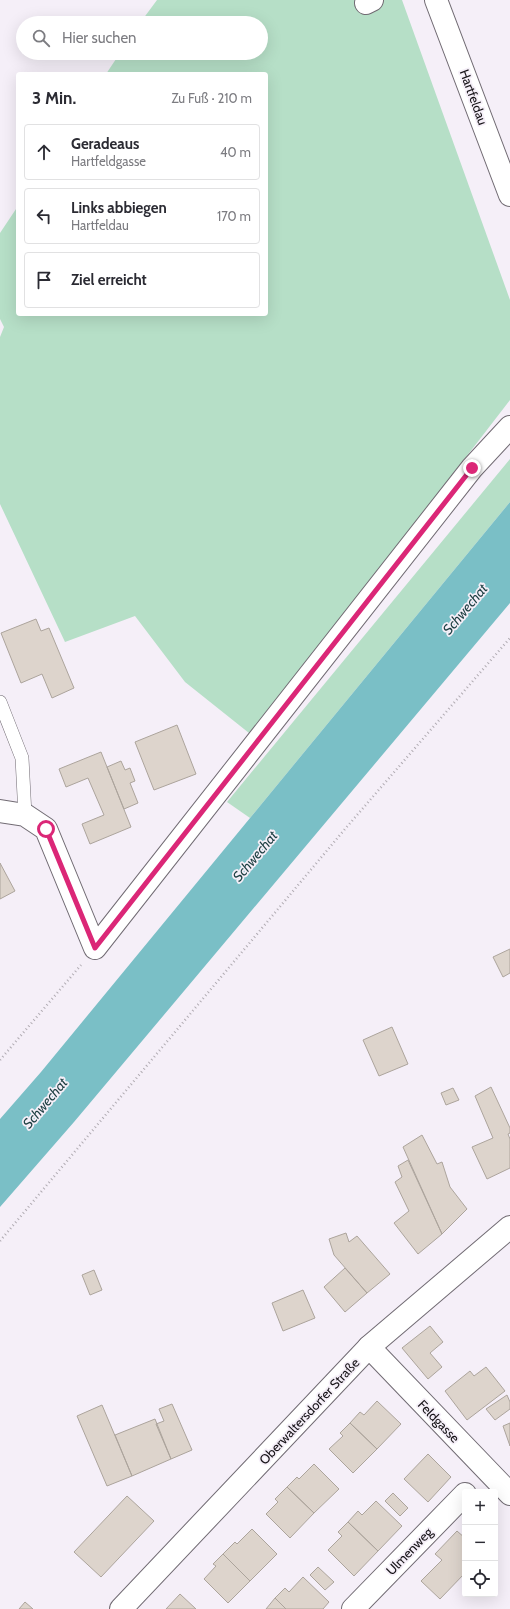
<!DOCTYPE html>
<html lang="de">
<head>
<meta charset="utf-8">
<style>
  :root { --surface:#fff; --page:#f7f7f7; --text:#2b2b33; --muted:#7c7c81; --line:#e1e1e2 }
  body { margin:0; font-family:Cabin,sans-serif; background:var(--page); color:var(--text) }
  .controls { position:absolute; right:12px; bottom:12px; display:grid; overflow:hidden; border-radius:4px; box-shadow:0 4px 16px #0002 }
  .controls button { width:36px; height:36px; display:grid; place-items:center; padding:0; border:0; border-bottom:1px solid var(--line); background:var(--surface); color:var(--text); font:20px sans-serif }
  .stop { position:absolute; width:12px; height:12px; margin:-9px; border:3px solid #db2777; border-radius:50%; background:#fff }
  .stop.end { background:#db2777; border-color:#fff; box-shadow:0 1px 4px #0008 }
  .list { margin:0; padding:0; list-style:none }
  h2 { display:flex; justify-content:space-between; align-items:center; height:52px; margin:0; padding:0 16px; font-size:17px }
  h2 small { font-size:13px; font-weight:400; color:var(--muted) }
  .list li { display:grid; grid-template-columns:26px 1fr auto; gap:12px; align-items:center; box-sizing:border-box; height:56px; margin:0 8px 8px; padding:0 8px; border:1px solid var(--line); border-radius:4px }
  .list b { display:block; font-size:15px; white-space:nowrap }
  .list p { margin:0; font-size:13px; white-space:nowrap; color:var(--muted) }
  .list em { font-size:13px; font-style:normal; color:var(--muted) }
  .icon { flex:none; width:22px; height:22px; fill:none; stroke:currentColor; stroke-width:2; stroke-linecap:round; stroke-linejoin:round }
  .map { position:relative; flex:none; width:510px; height:1609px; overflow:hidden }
  .search { position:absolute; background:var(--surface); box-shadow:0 4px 16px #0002; left:16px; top:16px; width:252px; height:44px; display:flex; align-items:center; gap:10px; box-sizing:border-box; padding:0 14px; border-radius:22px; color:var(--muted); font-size:15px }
  .panel { position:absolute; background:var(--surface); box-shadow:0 4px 16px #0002; left:16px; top:72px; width:252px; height:244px; border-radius:4px }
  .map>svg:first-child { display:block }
</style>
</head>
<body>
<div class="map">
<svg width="510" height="1609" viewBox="0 0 510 1609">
  <rect width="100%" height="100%" fill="#f5eff8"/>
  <path fill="#b6dfc7" d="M157,0h245l108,300v100l-189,245 -72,88 -64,-51 -50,-66 -70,26 -65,-138v-167l4,-10 -4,-8v-86l18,-27v108h248v-240h-160l14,-21h141v-30h-121z
    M510,459v43l-260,316 -23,-16z"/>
  <path fill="#7abfc6" d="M510,502v101l-436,519 -74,85v-88l41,-47z"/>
  <path fill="#ddd4cc" stroke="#aca49c" d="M36,619l5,12 8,-3 25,60 -22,10 -10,-24 -21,9 -20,-50z
    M177,725l19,49 -42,16 -19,-48z
    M101,752l30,75 -41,17 -8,-20 22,-9 -16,-37 -22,9 -7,-18z
    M121,761l4,9 5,-2 5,13 -5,2 8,20 -14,6 -17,-42z
    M0,863l15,28 -15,8z
    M510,949v24l-7,4 -10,-20z
    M392,1027l16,37 -29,12 -16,-36z
    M491,1087l19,41v5l-2,1 2,5v29l-23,11 -15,-32 21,-9 -18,-42z
    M453,1088l6,12 -13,5 -5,-12z
    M422,1135l15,29 5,-2 8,25 17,22 -25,25 -39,-87z
    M408,1160l34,74 -24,20 -24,-31 15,-12 -14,-29 7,-5 -4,-11z
    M346,1233l3,9 8,-6 33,38 -23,19 -33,-38 -5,-16z
    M345,1268l22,25 -22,19 -21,-25z
    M94,1270l8,20 -12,5 -8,-20z
    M303,1290l12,28 -32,13 -11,-28z
    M430,1326l13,16 -13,11 12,14 -14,12 -26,-31z
    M486,1367l19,24 -38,29 -22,-29 25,-20 4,5z
    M507,1395l3,7v7l-15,11 -9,-11z
    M377,1401l24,23 -24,25 -27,-26 10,-11 4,3z
    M172,1404l20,46 -21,9 -15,-35 8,-3 -5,-12z
    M102,1405l30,71 -25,10 -30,-70z
    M155,1419l16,40 -39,17 -17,-41z
    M350,1423l27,26 -24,24 -24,-24 14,-13 -3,-3z
    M510,1423v23l-7,-20z
    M428,1454l23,23 -23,25 -24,-23z
    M314,1464l25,25 -25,24 -27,-26 10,-10 2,2z
    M287,1487l27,26 -24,25 -24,-24 12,-12 -3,-3z
    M393,1493l15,15 -8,8 -15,-15z
    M127,1496l27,25 -53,56 -27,-25z
    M376,1501l26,25 -24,25 -30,-29 10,-11 4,4z
    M348,1522l30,29 -24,25 -26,-26 14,-14 -4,-4z
    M252,1529l25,25 -27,27 -27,-27 12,-12 2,2z
    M457,1531l8,7v35l-25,26 -19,-18 21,-21 -7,-6z
    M223,1554l27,27 -22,22 -24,-24 12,-13 -3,-2z
    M318,1567l16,15 -9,8 -15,-15z
    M303,1577l26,25 -6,7h-37l-11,-11 10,-10 4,4z
    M180,1594l16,15h-30z
    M275,1598l11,11h-20z
    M25,1602l8,7h-14z"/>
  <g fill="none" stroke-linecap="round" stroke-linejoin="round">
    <g stroke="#716b73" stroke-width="14">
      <path id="service" d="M0,702l22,56 3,57"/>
    </g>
    <g stroke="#716b73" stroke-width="24">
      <path id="minor" d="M436,0l74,195
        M366,3l6,-3
        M0,811l25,4 21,14 49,119 377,-480 38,-41
        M369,1347l141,147
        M353,1609l112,-115"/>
    </g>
    <g stroke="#716b73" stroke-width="24">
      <path id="tertiary" d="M121,1609l248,-262 141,-120"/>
    </g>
    <path stroke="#b0abb2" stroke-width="2.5" stroke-dasharray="1 3" stroke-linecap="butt" d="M0,1060l81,-95
      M0,1241l345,-412 165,-191"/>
    <use href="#service" stroke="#fff" stroke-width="13"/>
    <use href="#minor" stroke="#fff" stroke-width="22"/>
    <use href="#tertiary" stroke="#fff" stroke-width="22"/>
  </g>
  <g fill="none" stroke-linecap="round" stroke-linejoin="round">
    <path stroke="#db2777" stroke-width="5" d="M46,829l49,119 377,-480"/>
  </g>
  <g text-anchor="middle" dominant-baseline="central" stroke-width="3.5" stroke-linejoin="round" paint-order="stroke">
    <g font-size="13" fill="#161317" stroke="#f5eff8">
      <text transform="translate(474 97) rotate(70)">Hartfeldau</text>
      <text transform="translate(309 1411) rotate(-47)">Oberwaltersdorfer Straße</text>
      <text transform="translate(439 1421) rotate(46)">Feldgasse</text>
      <text transform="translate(409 1551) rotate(-46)">Ulmenweg</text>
    </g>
    <g font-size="14" font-style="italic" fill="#1b3d40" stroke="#f5eff8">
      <text transform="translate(465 609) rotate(-50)">Schwechat</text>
      <text transform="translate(255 856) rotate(-50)">Schwechat</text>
      <text transform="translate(45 1103) rotate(-50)">Schwechat</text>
    </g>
  </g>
</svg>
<div class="controls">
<button>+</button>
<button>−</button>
<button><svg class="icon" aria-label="locate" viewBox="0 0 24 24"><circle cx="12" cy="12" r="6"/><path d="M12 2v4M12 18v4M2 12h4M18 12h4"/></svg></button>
</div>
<div class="stop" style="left:46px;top:829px"></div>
<div class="stop end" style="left:472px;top:468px"></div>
<div class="search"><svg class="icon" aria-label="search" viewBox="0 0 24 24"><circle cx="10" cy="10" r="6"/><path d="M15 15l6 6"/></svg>Hier suchen</div>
<section class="panel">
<h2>3 Min.<small>Zu Fuß · 210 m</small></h2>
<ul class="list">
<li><svg class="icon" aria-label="ahead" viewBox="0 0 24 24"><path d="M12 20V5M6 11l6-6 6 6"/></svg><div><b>Geradeaus</b><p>Hartfeldgasse</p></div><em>40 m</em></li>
<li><svg class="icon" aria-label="left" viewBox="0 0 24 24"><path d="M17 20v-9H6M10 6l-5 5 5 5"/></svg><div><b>Links abbiegen</b><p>Hartfeldau</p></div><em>170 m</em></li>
<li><svg class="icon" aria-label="arrive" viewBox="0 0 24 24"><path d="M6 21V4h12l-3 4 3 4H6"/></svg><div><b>Ziel erreicht</b></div></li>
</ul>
</section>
</div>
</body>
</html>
